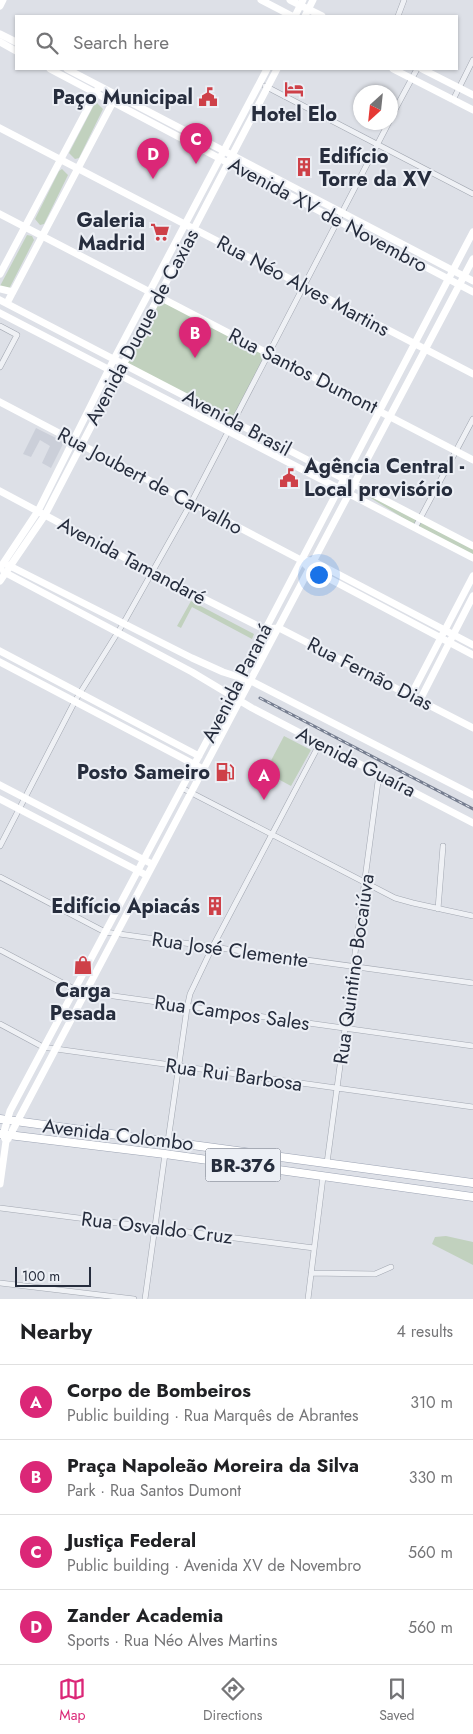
<!DOCTYPE html>
<html lang="en">
<head>
<meta charset="utf-8">
<style>
  :root { --surface:#fff; --page:#f6f6f6; --text:#202124; --muted:#757577; --line:#e0e0e0; --accent:#db2777 }
  body { margin:0; font-family:Jost,sans-serif; background:var(--page); color:var(--text) }
  .compass { position:absolute; left:353px; top:85px; width:45px; height:45px; border-radius:50%; background:var(--surface); box-shadow:0 1px 4px #0004; rotate:207deg }
  .scale { position:absolute; left:15px; bottom:12px; width:76px; box-sizing:border-box; padding-left:5px; border:2px solid #262d3d; border-top:0; font-size:14px; line-height:18px; white-space:nowrap; color:#262d3d; -webkit-text-stroke:4px #eceff5; paint-order:stroke }
  .you { position:absolute; left:318px; top:574px; width:18px; height:18px; margin:-12px; border:4px solid #fff; border-radius:50%; background:#1a73e8; box-shadow:0 0 0 8px #1a73e833 }
  .badge { display:grid; place-items:center; width:32px; height:32px; border-radius:50%; background:var(--accent); color:#fff; font-size:16px; font-weight:700 }
  .pin { position:absolute; translate:-50% -41px; filter:drop-shadow(0 1px 2px #0008) }
  .pin::after { content:''; position:absolute; top:26px; width:18px; height:15px; background:inherit; clip-path:polygon(0 0,100% 0,50% 100%) }
  .list { margin:0; padding:0; list-style:none }
  h2 { display:flex; justify-content:space-between; align-items:center; height:65px; margin:0; padding:0 20px; font-size:21px }
  h2 small { font-size:16px; font-weight:400; color:var(--muted) }
  .list li { display:grid; grid-template-columns:32px 1fr auto; gap:15px; align-items:center; box-sizing:border-box; height:75px; padding:0 20px; border-top:1px solid var(--line) }
  .list b { display:block; font-size:19px; white-space:nowrap }
  .list p { margin:0; font-size:16px; white-space:nowrap; color:var(--muted) }
  .list em { font-size:16px; font-style:normal; color:var(--muted) }
  .icon { flex:none; width:28px; height:28px; fill:none; stroke:currentColor; stroke-width:2; stroke-linecap:round; stroke-linejoin:round }
  .map { position:relative; flex:none; width:473px; height:1299px; overflow:hidden }
  .search { position:absolute; background:var(--surface); box-shadow:0 1px 4px #0004; left:15px; right:15px; top:15px; height:55px; display:flex; align-items:center; gap:12px; box-sizing:border-box; padding:0 18px; border-radius:0px; color:var(--muted); font-size:19px }
  .sheet { height:365px; background:var(--surface) }
  nav { display:flex; justify-content:space-around; align-items:center; box-sizing:border-box; height:70px; border-top:1px solid var(--line); background:var(--surface); font-size:14px; color:var(--muted) }
  nav a { display:grid; justify-items:center; gap:2px }
  nav .on { color:var(--accent) }
  .map>svg:first-child { display:block }
</style>
</head>
<body>
<div class="map">
<svg width="473" height="1299" viewBox="0 0 473 1299">
  <rect width="100%" height="100%" fill="#dde0e7"/>
  <path fill="#cbcfd9" d="M36,428l28,14 -13,26 -9,-5 8,-17 -10,-6 -9,17 -8,-3z"/>
  <path fill="#c1d1be" d="M97,103l6,6 -24,49 -4,1 -6,-6 25,-48z
    M62,169l6,6 -24,49 -4,1 -5,-6 24,-48z
    M27,235l5,1 2,4 -25,49 -9,-3z
    M158,295l110,58 -34,68 -112,-58z
    M353,487l120,62v7l-57,-30z
    M191,601l63,33 -2,5 -60,-32 -11,21 -4,-2z
    M284,736l27,14 -20,36 -26,-14z
    M446,1236l27,6v23l-41,-21 3,-7z"/>
  <g fill="none" stroke-linecap="round" stroke-linejoin="round">
    <g stroke="#a2a7b1" stroke-width="6">
      <path id="street" d="M398,16l6,-16
        M265,86l208,108
        M453,100l20,-40
        M390,119l27,-50
        M0,326l17,9 -17,32
        M415,528l58,-109
        M182,788l213,110 18,5 60,13
        M0,846l75,-145 48,-77 68,-121 198,-381
        M0,877l105,55 368,51
        M438,909l5,-63
        M0,950l74,39 11,3 388,54
        M0,1024l43,23 13,2 417,58
        M168,1141l19,-133 3,-14 22,-46 108,-205
        M327,1163l52,-389
        M0,1208l314,40
        M311,1273l64,1 16,-7
        M0,1283l134,16
        M145,1299l20,-145
        M308,1299l15,-122"/>
    </g>
    <g stroke="#9ca3b3" stroke-width="9">
      <path id="primary" d="M0,1119l473,64
        M0,1134l165,20 308,43"/>
    </g>
    <use href="#street" stroke="#eff1f5" stroke-width="5"/>
    <path stroke="#fff" stroke-width="7" d="M261,0l31,16
      M290,0l32,16
      M0,6l3,-6
      M295,16l8,-16
      M305,16l8,-16
      M0,34l16,8
      M0,42l16,9
      M50,69l423,223
      M67,69l406,212
      M393,69l80,41
      M422,69l51,26
      M0,128l473,246
      M0,214l473,246
      M0,274l98,-185
      M0,289l13,3
      M0,300l473,246
      M7,303l108,-205
      M0,313l473,245
      M0,402l301,158 8,8 164,87
      M0,491l153,82 111,56
      M301,560l12,1 160,84
      M8,565l184,93 31,14 28,9 222,114
      M0,568l38,-57 76,-152 153,-290
      M4,572l188,100 60,36 221,115
      M0,581l45,-66 232,-446
      M264,629l15,-1 194,100
      M0,651l199,105
      M0,662l205,108
      M411,695l62,-119
      M420,700l53,-104
      M0,785l152,79
      M0,799l146,76
      M8,1139l465,-880
      M0,1184l6,-43 -3,-6 7,-24 209,-393 254,-486"/>
    <use href="#primary" stroke="#fff" stroke-width="8"/>
    <g stroke="#767e90" stroke-width="3">
      <path id="rail" d="M260,698l213,111"/>
    </g>
    <use href="#rail" stroke="#eceff5" stroke-width="1" stroke-dasharray="4" stroke-linecap="butt"/>
  </g>
  <defs>
    <g id="hotel-bare" transform="scale(1.5)"><path d="M-6-4.5h1.5V1H6V5H4.5V3h-9V5H-6ZM-4 0a1.8 1.8 0 1 1 3.6 0ZM.5 0V-2.5h3Q6-2.5 6 0Z" fill="#ce4048" stroke="#eceff5" stroke-width="2.5" paint-order="stroke"/></g>
    <g id="civic-bare" transform="scale(1.5)"><path d="M-.6-6.5H3V-4.5H.6V-3L4-1V1h2V6H-6V1h2V-1L-.6-3ZM-1.2 2.5V6h2.4V2.5Z" fill="#ce4048" stroke="#eceff5" stroke-width="2.5" paint-order="stroke"/></g>
    <g id="building-bare" transform="scale(1.5)"><path d="M-4-6H4V6H1V3H-1V6H-4ZM-2.5-4.3h1.7v1.8h-1.7ZM.8-4.3h1.7v1.8H.8ZM-2.5-1h1.7V.8h-1.7ZM.8-1h1.7V.8H.8Z" fill="#ce4048" stroke="#eceff5" stroke-width="2.5" paint-order="stroke"/></g>
    <g id="supermarket-bare" transform="scale(1.5)"><path d="M-6-5.5h2.5l.6 2H6L4.5 2H-2.5L-4.4-4H-6ZM-1.5 3.2a1.3 1.3 0 1 0 .1 0ZM3 3.2a1.3 1.3 0 1 0 .1 0Z" fill="#ce4048" stroke="#eceff5" stroke-width="2.5" paint-order="stroke"/></g>
    <g id="fuel-bare" transform="scale(1.5)"><path d="M-5.5-6h7V0h2V4h1.3V-2.5L3-4.5l.8-.8L6-3V5H2.5V1h-1V6h-7ZM-4.2-4.7v3.2H.2V-4.7Z" fill="#ce4048" stroke="#eceff5" stroke-width="2.5" paint-order="stroke"/></g>
    <g id="shop-bare" transform="scale(1.5)"><path d="M-5-2.5h2.3a2.7 3.5 0 0 1 5.4 0H5L5.5 6h-11ZM-1.5-2.5h3a1.5 2.3 0 0 0-3 0Z" fill="#ce4048" stroke="#eceff5" stroke-width="2.5" paint-order="stroke"/></g>
  </defs>
  <g fill-rule="evenodd">
    <use href="#hotel-bare" x="294" y="89"/>
    <use href="#civic-bare" x="208" y="97"/>
    <use href="#building-bare" x="304" y="167"/>
    <use href="#supermarket-bare" x="160" y="232"/>
    <use href="#civic-bare" x="289" y="478"/>
    <use href="#fuel-bare" x="225" y="772"/>
    <use href="#building-bare" x="215" y="906"/>
    <use href="#shop-bare" x="83" y="965"/>
  </g>
  <g text-anchor="middle" dominant-baseline="central" stroke-width="4" stroke-linejoin="round" paint-order="stroke">
    <rect fill="#eceff5" stroke="#616774" stroke-width="1" x="205.5" y="1148.5" width="75" height="33" rx="4"/>
    <g font-size="19" font-weight="bold" fill="#262d3d">
      <text x="243" y="1165">BR-376</text>
    </g>
    <g font-size="20" font-weight="bold" fill="#262d3d" stroke="#eceff5" text-anchor="end">
      <text x="193" y="97">Paço Municipal</text>
      <text x="294" y="114" text-anchor="middle">Hotel Elo</text>
      <text x="319" y="156" text-anchor="start">Edifício<tspan x="319" dy="23">Torre da XV</tspan></text>
      <text x="145" y="220">Galeria<tspan x="145" dy="23">Madrid</tspan></text>
      <text x="304" y="466" text-anchor="start">Agência Central -<tspan x="304" dy="23">Local provisório</tspan></text>
      <text x="210" y="772">Posto Sameiro</text>
      <text x="200" y="906">Edifício Apiacás</text>
      <text x="83" y="990" text-anchor="middle">Carga<tspan x="83" dy="23">Pesada</tspan></text>
    </g>
    <g font-size="20" fill="#262d3d" stroke="#eceff5">
      <text transform="translate(328 215) rotate(28)">Avenida XV de Novembro</text>
      <text transform="translate(303 286) rotate(28)">Rua Néo Alves Martins</text>
      <text transform="translate(142 327) rotate(-62)">Avenida Duque de Caxias</text>
      <text transform="translate(303 371) rotate(27)">Rua Santos Dumont</text>
      <text transform="translate(237 423) rotate(28)">Avenida Brasil</text>
      <text transform="translate(150 481) rotate(28)">Rua Joubert de Carvalho</text>
      <text transform="translate(132 561) rotate(28)">Avenida Tamandaré</text>
      <text transform="translate(370 674) rotate(27)">Rua Fernão Dias</text>
      <text transform="translate(237 683) rotate(-63)">Avenida Paraná</text>
      <text transform="translate(356 762) rotate(27)">Avenida Guaíra</text>
      <text transform="translate(230 950) rotate(8)">Rua José Clemente</text>
      <text transform="translate(354 969) rotate(-82)">Rua Quintino Bocaiúva</text>
      <text transform="translate(232 1013) rotate(8)">Rua Campos Sales</text>
      <text transform="translate(234 1075) rotate(8)">Rua Rui Barbosa</text>
      <text transform="translate(118 1135) rotate(7)">Avenida Colombo</text>
      <text transform="translate(157 1228) rotate(7)">Rua Osvaldo Cruz</text>
    </g>
  </g>
</svg>
<svg class="compass" viewBox="-18 -18 36 36"><path d="M0-13l5 13h-10z" fill="#e53935"/><path d="M0 13l5-13h-10z" fill="#757577"/></svg>
<div class="scale">100 m</div>
<div class="you"></div>
<div class="pin badge" style="left:264px;top:800px">A</div>
<div class="pin badge" style="left:195px;top:358px">B</div>
<div class="pin badge" style="left:196px;top:164px">C</div>
<div class="pin badge" style="left:153px;top:179px">D</div>
<div class="search"><svg class="icon" aria-label="search" viewBox="0 0 24 24"><circle cx="10" cy="10" r="6"/><path d="M15 15l6 6"/></svg>Search here</div>
</div>
<section class="sheet">
<h2>Nearby<small>4 results</small></h2>
<ul class="list">
<li><span class="badge">A</span><div><b>Corpo de Bombeiros</b><p>Public building · Rua Marquês de Abrantes</p></div><em>310 m</em></li>
<li><span class="badge">B</span><div><b>Praça Napoleão Moreira da Silva</b><p>Park · Rua Santos Dumont</p></div><em>330 m</em></li>
<li><span class="badge">C</span><div><b>Justiça Federal</b><p>Public building · Avenida XV de Novembro</p></div><em>560 m</em></li>
<li><span class="badge">D</span><div><b>Zander Academia</b><p>Sports · Rua Néo Alves Martins</p></div><em>560 m</em></li>
</ul>
</section>
<nav>
<a class="on"><svg class="icon" aria-label="map" viewBox="0 0 24 24"><path d="M3 6l6-2 6 2 6-2v14l-6 2-6-2-6 2zM9 4v14M15 6v14"/></svg>Map</a>
<a><svg class="icon" aria-label="directions" viewBox="0 0 24 24"><path d="M12 3l9 9-9 9-9-9zM9 14v-3h6M13 9l2 2-2 2"/></svg>Directions</a>
<a><svg class="icon" aria-label="saved" viewBox="0 0 24 24"><path d="M7 4h10v16l-5-4-5 4z"/></svg>Saved</a>
</nav>
</body>
</html>
